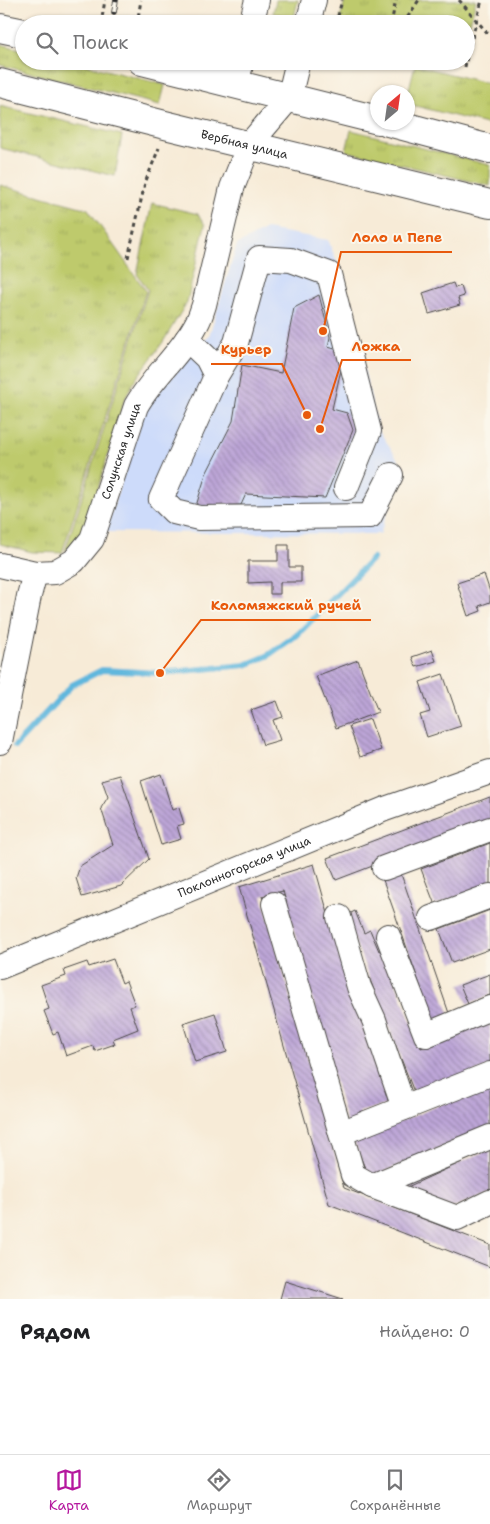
<!DOCTYPE html>
<html lang="ru">
<head>
<meta charset="utf-8">
<style>
  :root { --surface:#fff; --page:#f6f6f6; --text:#202124; --muted:#757577; --line:#e0e0e0; --accent:#b5179e }
  body { margin:0; font-family:"Shantell Sans",sans-serif; background:var(--page); color:var(--text) }
  .compass { position:absolute; left:370px; top:85px; width:45px; height:45px; border-radius:50%; background:var(--surface); box-shadow:0 1px 4px #0004; rotate:29deg }
  .list { margin:0; padding:0; list-style:none }
  h2 { display:flex; justify-content:space-between; align-items:center; height:65px; margin:0; padding:0 20px; font-size:21px }
  h2 small { font-size:16px; font-weight:400; color:var(--muted) }
  .icon { flex:none; width:28px; height:28px; fill:none; stroke:currentColor; stroke-width:2; stroke-linecap:round; stroke-linejoin:round }
  .map { position:relative; flex:none; width:490px; height:1299px; overflow:hidden }
  .search { position:absolute; background:var(--surface); box-shadow:0 1px 4px #0004; left:15px; right:15px; top:15px; height:55px; display:flex; align-items:center; gap:12px; box-sizing:border-box; padding:0 18px; border-radius:28px; color:var(--muted); font-size:19px }
  .sheet { height:155px; background:var(--surface) }
  nav { display:flex; justify-content:space-around; align-items:center; box-sizing:border-box; height:70px; border-top:1px solid var(--line); background:var(--surface); font-size:14px; color:var(--muted) }
  nav a { display:grid; justify-items:center; gap:2px }
  nav .on { color:var(--accent) }
  .map>svg:first-child { display:block }
</style>
</head>
<body>
<div class="map">
<svg width="490" height="1299" viewBox="0 0 490 1299">
  <defs>
    <pattern id="grass-tufts" width="24" height="20" patternUnits="userSpaceOnUse" patternTransform="scale(1.25)"><rect width="24" height="20" fill="#beca6c"/><path d="M3 7l-1-3M5 7V3M7 7l1-3M15 17l-1-3M17 17v-4M19 17l1-3" fill="none" stroke="#a3ae5e"/></pattern>
    <pattern id="building-back-hatch" width="6" height="6" patternUnits="userSpaceOnUse" patternTransform="scale(1.25)"><rect width="6" height="6" fill="#bda6d8"/><path d="M-1 5l2 2M0 0l6 6M5-1l2 2" fill="none" stroke="#9a87af"/></pattern>
  </defs>
  <rect width="100%" height="100%" fill="#fbf7ec"/>
  <filter id="ink" filterUnits="userSpaceOnUse"><feTurbulence type="fractalNoise" baseFrequency=".02" numOctaves="2"/><feDisplacementMap in="SourceGraphic" scale="10" xChannelSelector="R" yChannelSelector="G"/><feConvolveMatrix kernelMatrix="1 2 1 2 8 2 1 2 1" color-interpolation-filters="sRGB"/></filter>
  <filter id="wash" filterUnits="userSpaceOnUse"><feTurbulence type="fractalNoise" baseFrequency=".0096" numOctaves="4" result="noise"/><feDisplacementMap in="SourceGraphic" scale="20" xChannelSelector="R" yChannelSelector="G"/><feGaussianBlur stdDeviation="1.12" result="paint"/><feColorMatrix in="noise" values="0 0 0 0 0 0 0 0 0 0 0 0 0 0 0 0 0 1.4 0 .05"/><feComposite in="paint" operator="in"/></filter>
  <g filter="url(#wash)">
    <rect width="100%" height="100%" fill="#f7ebd7"/>
    <path fill="#cddbfa" d="M266,229l62,11 15,37 35,152 25,38 -23,67 -275,-2 41,-127 63,-69 28,-91z"/>
    <path fill="url(#grass-tufts)" stroke="#747a4c" d="M276,0h22l-4,18 -21,-5z
      M345,0h131l-10,39v-15h-123l-3,-4z
      M0,44l24,6v11h46l95,24 -5,20 -160,-40z
      M415,65l75,19v41l-82,-21v-11z
      M0,106l122,29 -7,41 -115,-28z
      M351,130l139,35v21l-144,-35z
      M0,185l88,24 58,82 -84,262 -30,-1 -32,-8z
      M152,203l46,11 7,11 -18,77 -24,40 -30,41 -9,18 -35,118 -9,20 -15,12 83,-261 -11,-16z"/>
    <g fill="none" stroke-linecap="round" stroke-linejoin="round">
      <path stroke="#61b7dd" stroke-width="6" d="M15,746l57,-61 30,-15 58,3 85,-8 22,-9 31,-22 75,-76"/>
    </g>
    <g id="blocks">
      <path fill="url(#building-back-hatch)" d="M453,283l2,5 6,-2 3,10 -6,2 2,7 -31,9 -6,-21z
        M319,295l11,42 -2,10 17,5 -13,57 15,4 6,17 -28,68 -79,-4 -5,11 -45,1 10,-32 27,-53 9,-56 39,8 13,-65z
        M278,545h11v22h12v15h-21v12h-10v-12l-22,1v-22h30z
        M484,574l6,18v10l-11,4 2,5 -13,5 -11,-33z
        M432,650l4,11 -20,6 -4,-10z
        M358,660l20,52 -42,16 -20,-52z
        M443,674l18,52 -34,11 -7,-22 10,-3 -10,-30z
        M277,701l6,16 -10,3 7,20 -17,5 -12,-35z
        M370,719l11,31 -21,7 -11,-31z
        M161,774l11,36 7,-2 5,16 -7,2 4,13 -20,6 -20,-64z
        M120,775l29,84 -28,27 -39,11 -6,-19 4,-12 33,-21 -12,-37 7,-11 -6,-17z
        M490,797v24l-154,59 -9,-22z
        M490,843v42l-55,20 -14,-36z
        M314,864l40,142 8,-2 27,100 -30,8 3,9 -15,4 -64,-234 -21,5 82,292 146,57v22l-161,-63 -90,-317z
        M401,874l50,145 -17,6 -51,-145z
        M490,910v39l-38,14 -13,-34z
        M355,911l9,22 6,-3 9,21 4,-2 38,99 69,-29v47l-74,31 -71,-181z
        M113,959l9,24 4,-2 9,24 -5,2 8,22 -25,10 2,5 -20,7 -2,-5 -27,10 -8,-24 -5,2 -9,-23 5,-2 -8,-24 25,-9 -2,-6 23,-8 2,5z
        M490,974v21l-22,9 -8,-19z
        M215,1013l12,39 -32,10 -12,-39z
        M490,1084v44l-121,50 -15,-37z
        M490,1149v43l-38,16 -49,-19z
        M285,1281l58,18h-63z"/>
    </g>
  </g>
  <g filter="url(#ink)">
    <use href="#blocks" fill-opacity="0" stroke="#4a4845" stroke-width="1"/>
    <g fill="none" stroke-linecap="round" stroke-linejoin="round">
      <g stroke="#4a4845" stroke-width="26">
        <g id="minor">
          <path d="M251,24l6,-24"/>
          <path d="M308,24l6,-24"/>
          <path d="M236,84l6,-23"/>
          <path d="M187,339l20,19 9,18"/>
          <path d="M346,488l23,-57 -40,-157 -38,-14 -32,-2 -23,85 -20,33 -55,123 13,13 25,6 171,-2 21,-41"/>
          <path id="s1" d="M0,565l35,8 20,-1 19,-11 18,-22 44,-133c17,-30 45,-52 61,-83 3,-5 5,-12 7,-18l28,-117 17,-43 40,-47 9,-37"/>
          <path d="M0,742l29,-146 6,-23"/>
          <path d="M384,868l106,-39"/>
          <path d="M274,904l79,271 19,11 85,32 33,-16"/>
          <path d="M339,917l20,70 15,33 30,88"/>
          <path d="M431,918l59,-22"/>
          <path d="M388,936l38,99 64,-27"/>
          <path id="s2" d="M0,967l385,-158 105,-37"/>
          <path d="M341,1133l149,-59"/>
          <path d="M372,1186l118,-49"/>
        </g>
      </g>
      <g stroke="#4a4845" stroke-width="30">
        <g id="major">
          <path d="M0,28l24,5"/>
          <path d="M142,61l236,59"/>
          <path id="s3" d="M0,83l165,42 325,79"/>
          <path d="M388,122l102,27"/>
        </g>
      </g>
      <path stroke="#4a4845" stroke-width="3" stroke-dasharray="4 4" stroke-linecap="butt" d="M459,0l31,36
        M273,20l13,4
        M101,24l4,-24
        M137,24l4,-24
        M336,24l6,-24
        M391,24l5,-24
        M403,24l16,-24
        M466,61l16,-61
        M465,67l1,-6
        M128,258l17,-75 14,-35"/>
      <use href="#minor" stroke="#fff" stroke-width="24"/>
      <use href="#major" stroke="#fff" stroke-width="28"/>
      <g stroke="#2b2b2b" stroke-width="5.5">
        <path id="rail" d="M114,12l2,-12"/>
      </g>
      <use href="#rail" stroke="#fbf7ec" stroke-width="4" stroke-dasharray="11" stroke-linecap="butt"/>
    </g>
  </g>
  <g text-anchor="middle" dominant-baseline="central" stroke-width="4" stroke-linejoin="round" paint-order="stroke">
    <g font-size="12" fill="#2b2b2b" stroke="#fbf7ec">
      <text stroke="none"><textPath href="#s3" startOffset="252">Вербная улица</textPath></text>
      <text stroke="none"><textPath href="#s1" startOffset="199">Солунская улица</textPath></text>
      <text stroke="none"><textPath href="#s2" startOffset="264">Поклонногорская улица</textPath></text>
    </g>
  </g>
  <path fill="none" stroke="#e8590c" stroke-width="2" d="M323 331L341 252H452M320 429L342 360H411M307 415L282 364H211M160 673L201 620H371"/>
  <g fill="#e8590c" stroke="#fbf7ec" stroke-width="2">
    <circle cx="323" cy="331" r="5"/>
    <circle cx="320" cy="429" r="5"/>
    <circle cx="307" cy="415" r="5"/>
    <circle cx="160" cy="673" r="5"/>
  </g>
  <g font-size="14" text-anchor="middle" font-weight="bold" fill="#e8590c" stroke="#fbf7ec" stroke-width="4" stroke-linejoin="round" paint-order="stroke">
    <text x="397" y="242">Лоло и Пепе</text>
    <text x="376" y="351">Ложка</text>
    <text x="246" y="354">Курьер</text>
    <text x="286" y="610">Коломяжский ручей</text>
  </g>
</svg>
<svg class="compass" viewBox="-18 -18 36 36"><path d="M0-13l5 13h-10z" fill="#e53935"/><path d="M0 13l5-13h-10z" fill="#757577"/></svg>
<div class="search"><svg class="icon" aria-label="search" viewBox="0 0 24 24"><circle cx="10" cy="10" r="6"/><path d="M15 15l6 6"/></svg>Поиск</div>
</div>
<section class="sheet">
<h2>Рядом<small>Найдено: 0</small></h2>
<ul class="list">
</ul>
</section>
<nav>
<a class="on"><svg class="icon" aria-label="map" viewBox="0 0 24 24"><path d="M3 6l6-2 6 2 6-2v14l-6 2-6-2-6 2zM9 4v14M15 6v14"/></svg>Карта</a>
<a><svg class="icon" aria-label="directions" viewBox="0 0 24 24"><path d="M12 3l9 9-9 9-9-9zM9 14v-3h6M13 9l2 2-2 2"/></svg>Маршрут</a>
<a><svg class="icon" aria-label="saved" viewBox="0 0 24 24"><path d="M7 4h10v16l-5-4-5 4z"/></svg>Сохранённые</a>
</nav>
</body>
</html>
